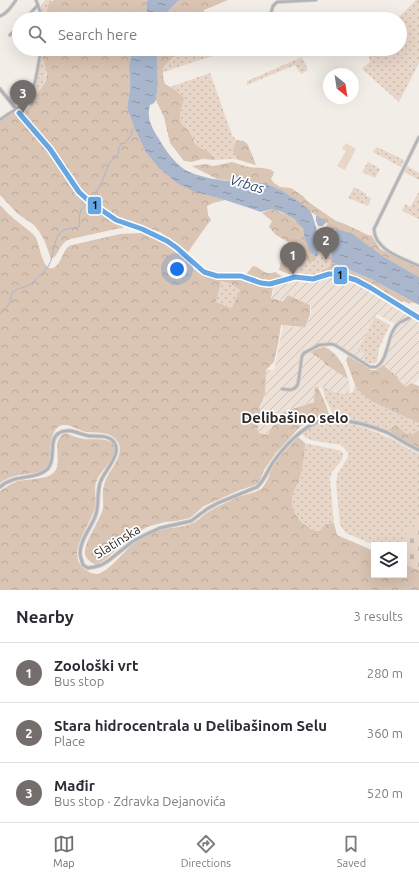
<!DOCTYPE html>
<html lang="en">
<head>
<meta charset="utf-8">
<style>
  :root { --surface:#fff; --page:#f2f2f3; --text:#2b2b33; --muted:#7c7c81; --line:#e1e1e2; --accent:#736e6b }
  body { margin:0; font-family:Ubuntu,sans-serif; background:var(--page); color:var(--text) }
  .controls { position:absolute; right:12px; bottom:12px; display:grid; overflow:hidden; border-radius:0px; box-shadow:0 4px 16px #0002 }
  .controls button { width:36px; height:36px; display:grid; place-items:center; padding:0; border:0; border-bottom:1px solid var(--line); background:var(--surface); color:var(--text); font:20px sans-serif }
  .compass { position:absolute; left:323px; top:68px; width:36px; height:36px; border-radius:50%; background:var(--surface); box-shadow:0 4px 16px #0002; rotate:150deg }
  .you { position:absolute; left:177px; top:269px; width:14px; height:14px; margin:-10px; border:3px solid #fff; border-radius:50%; background:#1a73e8; box-shadow:0 0 0 6px #1a73e833 }
  .badge { display:grid; place-items:center; width:26px; height:26px; border-radius:50%; background:var(--accent); color:#fff; font-size:13px; font-weight:700 }
  .pin { position:absolute; translate:-50% -33px; filter:drop-shadow(0 1px 2px #0008) }
  .pin::after { content:''; position:absolute; top:21px; width:14px; height:12px; background:inherit; clip-path:polygon(0 0,100% 0,50% 100%) }
  .list { margin:0; padding:0; list-style:none }
  h2 { display:flex; justify-content:space-between; align-items:center; height:52px; margin:0; padding:0 16px; font-size:17px }
  h2 small { font-size:13px; font-weight:400; color:var(--muted) }
  .list li { display:grid; grid-template-columns:26px 1fr auto; gap:12px; align-items:center; box-sizing:border-box; height:60px; padding:0 16px; border-top:1px solid var(--line) }
  .list b { display:block; font-size:15px; white-space:nowrap }
  .list p { margin:0; font-size:13px; white-space:nowrap; color:var(--muted) }
  .list em { font-size:13px; font-style:normal; color:var(--muted) }
  .icon { flex:none; width:22px; height:22px; fill:none; stroke:currentColor; stroke-width:2; stroke-linecap:round; stroke-linejoin:round }
  .map { position:relative; flex:none; width:419px; height:590px; overflow:hidden }
  .search { position:absolute; background:var(--surface); box-shadow:0 4px 16px #0002; left:12px; right:12px; top:12px; height:44px; display:flex; align-items:center; gap:10px; box-sizing:border-box; padding:0 14px; border-radius:22px; color:var(--muted); font-size:15px }
  .sheet { height:232px; background:var(--surface) }
  nav { display:flex; justify-content:space-around; align-items:center; box-sizing:border-box; height:56px; border-top:1px solid var(--line); background:var(--surface); font-size:11px; color:var(--muted) }
  nav a { display:grid; justify-items:center; gap:2px }
  nav .on { color:var(--accent) }
  .map>svg:first-child { display:block }
</style>
</head>
<body>
<div class="map">
<svg width="419" height="590" viewBox="0 0 419 590">
  <defs>
    <pattern id="industrial-furrows" width="10" height="10" patternUnits="userSpaceOnUse"><rect width="10" height="10" fill="#ede0d7"/><path d="M-1 1l2-2M0 10L10 0M9 11l2-2" fill="none" stroke="#ccc0b9"/></pattern>
    <pattern id="green-dots" width="8" height="8" patternUnits="userSpaceOnUse"><rect width="8" height="8" fill="#e8d6c9"/><path d="M2 2h.1M6 6h.1" fill="none" stroke="#c7b8ad" stroke-width="1.8" stroke-linecap="round"/></pattern>
    <pattern id="forest-crowns" width="20" height="18" patternUnits="userSpaceOnUse"><rect width="20" height="18" fill="#dac4b3"/><path d="M2 6a3 3 0 1 1 6 0M12 15a3 3 0 1 1 6 0" fill="none" stroke="#bba99a"/></pattern>
    <pattern id="cemetery-stones" width="16" height="16" patternUnits="userSpaceOnUse"><rect width="16" height="16" fill="#e8d6c9"/><path d="M2 7V4a2 2 0 0 1 4 0v3zM10 15v-3a2 2 0 0 1 4 0v3z" fill="#c7b8ad"/></pattern>
    <pattern id="water-ripples" width="26" height="14" patternUnits="userSpaceOnUse"><rect width="26" height="14" fill="#a9b6cc"/><path d="M2 4q2-2 4 0t4 0M15 11q2-2 4 0t4 0" fill="none" stroke="#8a94a6"/></pattern>
  </defs>
  <rect width="100%" height="100%" fill="#f3ede8"/>
  <path fill="url(#industrial-furrows)" d="M329,274h7l20,6 58,35 -1,2h4l2,1v60l-5,6 -3,-1 -5,4 -8,-7 1,-2 -18,-15 11,-29 5,-9 -20,-11 -19,34 9,7 -5,7 -27,-17 -4,-1h-11l-12,7 15,10 2,3 23,15 2,7 -1,7 -3,1h-5l-9,-3 -8,-4h-9v14l-35,12 -12,22 -9,-2 -2,-4 8,-17 -6,-4 6,-14 1,-24h8l9,-44 22,1 6,-11v-11l-23,-10 -5,5 -11,-2 3,-15 14,-5 20,2 7,-1z"/>
  <path fill="url(#green-dots)" d="M45,0h7v1l-3,2 -4,14 -5,-10z
    M416,0h3v63l-20,39 -36,-32 -1,-2 8,-6 -2,-13h32v-30h-3z
    M193,49h38l1,1 -54,17 -16,6 4,-10 10,-6z
    M42,57c6,18 6,19 -4,36l-5,-3z
    M302,57l6,13 -7,4 -6,-9 -48,20v-4z
    M210,73l22,62 4,5 -2,6 5,14 -6,-1 -17,1 -8,-9 -6,-2 -7,-5 -5,-12 -9,-9 -1,-8 3,-12 -9,-14 -4,-2z
    M377,147l27,13 -3,7 -28,-15z
    M368,162l12,7 -5,9 -13,-6z
    M407,166l12,7v7l-15,-8z
    M354,187l13,7 -1,2 5,2 -3,8 -20,-8z
    M419,192v27l-17,-8 3,-7 5,3z
    M319,250l13,4 -1,8 -3,6 -6,2v3l-8,3 -25,-2 6,-7 5,-9 8,3h7l2,-4z
    M220,281l11,3 9,6 -7,18 -17,-6z
    M375,317l15,8 -11,23 -2,14c-4,3 -9,1 -14,-1l4,-6 -9,-6z
    M355,385l8,10 8,6 28,13 20,9c0,8 0,8 -7,13l-5,-2 -13,-9 -4,4 1,3 -43,-14 -15,-4 -7,-14 -4,-13h2l8,4 9,3h5l7,-2z
    M330,421c23,2 43,9 64,19 9,5 15,10 25,13v66l-16,18 3,6 -2,2h-30l-28,-12 -6,-8 -4,-43 2,-9 10,-16v-4l-1,-2 -6,-6 -31,-5 -5,-3 -3,-3 2,-3 15,-8z
    M305,443c6,2 34,6 37,9 2,2 1,6 -1,9 -4,6 -10,10 -11,18l4,44 -8,1 -7,7c-6,0 -10,-3 -14,-6 -8,-7 -14,-17 -13,-27 1,-7 6,-14 8,-21 3,-10 5,-23 5,-34z"/>
  <path fill="url(#forest-crowns)" fill-rule="evenodd" d="M54,0h94l-2,2 2,16v1h-103v-2l4,-14z
    M179,0h49l-24,10 1,9h-39l3,-9z
    M43,49h89l-3,17 1,23 -3,19 7,19 11,24 80,49 -12,3 -6,3 1,9 3,5 -4,5 -19,27 -28,-20 -38,-11 -30,-20 -13,-13 -5,-11 -22,-29 -28,-30v-4l6,-8 -1,-4 5,-4 2,-6 2,1 7,-11 2,-7 -1,-6 -4,-12z
    M158,49h35c-11,5 -31,10 -30,25 0,4 1,7 2,10l9,5 10,9 -4,17 1,8 9,9 5,12 7,5 6,2 8,9 -14,-1 -10,3 -8,-1 -14,-18 -6,-26 -8,-17 2,-17 -1,-26z
    M13,112h2l2,2 3,6 26,28 30,46 9,9 8,7 32,17 -50,11c-4,1 -9,2 -12,6 -5,5 -5,12 -12,15l-6,-17 -6,-11 -5,-6 -16,-11 -18,-19v-74z
    M236,140l8,1 4,4 8,20 -17,-5 -6,-9z
    M232,162c5,1 8,3 13,4 8,3 23,0 29,6l-3,7 3,4 6,4 11,1 12,8 4,5 29,20 9,3 25,12 1,-1 9,14 39,19v9l-35,-20 -17,-11 -31,-17 -11,3 -1,-4 4,-4 -21,-15 -16,-13 -23,-11 -31,-3 -20,-3 -25,-13 14,-2 7,2z
    M0,205c6,6 11,12 18,17 6,6 14,9 18,16 4,7 6,33 17,30 8,-3 9,-15 14,-20 1,-2 4,-3 5,-3l48,-11 22,-1 13,3 12,6 29,28 8,4 8,3 17,1 14,2 16,6 14,1 -2,11 12,3 5,-6 22,10v10l-5,12 -24,-2 -3,19 -4,18 -8,8 -1,24 -6,14 6,4 -8,17 2,4 9,2 12,-22 34,-11 1,-15h3l8,18 3,10 -21,5 -9,8 -23,25 -12,17 -5,12 -4,3 -15,5 -36,16 -14,12 -14,3 -11,1 -18,5 -8,5 -14,9 -18,17 -9,6h-3c-6,-2 -11,-7 -10,-13 1,-12 14,-29 18,-42 1,-6 -1,-12 0,-18 0,-3 2,-9 3,-12 5,-11 20,-26 11,-38 -2,-3 -6,-6 -10,-7 -6,-2 -14,-1 -21,-2 -7,-2 -13,-6 -20,-7 -18,-2 -15,28 -17,40 -8,10 -23,8 -34,11 -5,1 -11,4 -15,7zM221,281l10,3 9,6 -8,18 -16,-6z
    M272,209c11,4 25,9 31,21 1,2 1,6 2,9 3,9 5,13 12,18l-2,4h-7l-8,-3 -5,9 -6,7 -10,-4 2,-9 8,-16 -1,-3 -12,-7 -7,-8 3,-6 -10,-8z
    M331,262l40,17 46,25 -6,-2 -1,2 -7,-3 -2,3c-17,-11 -50,-33 -70,-33 -3,0 -6,1 -9,2v-3l6,-2z
    M253,266c9,2 11,10 22,6l8,5 -9,4 -5,1 -24,-6z
    M325,347c12,6 20,19 23,32l-23,-15 -2,-3 -13,-9 9,-4z
    M348,356l23,14h5l7,-5 16,13 -1,2 8,7 5,-4 8,3v37l-20,-9 -28,-13 -8,-6 -8,-10 -9,-25z
    M395,425l12,9 5,1 7,-5v18l-11,-5 -17,-11 -1,-3z
    M67,433c4,3 12,5 17,6 8,1 27,-2 31,7 3,11 -14,24 -18,34 -4,8 0,18 -2,27 -4,18 -29,45 -12,61 4,3 9,6 14,6 12,-2 25,-21 35,-29 8,-6 19,-12 29,-15 10,-3 20,-2 30,-6 7,-3 11,-8 17,-12 10,-6 20,-10 30,-15 8,-3 19,-4 25,-10 4,-5 6,-11 8,-17 7,-12 17,-22 27,-33l7,6c0,11 -2,24 -5,34 -2,7 -7,14 -8,21 -1,10 5,21 13,27 4,3 8,6 14,6l7,-7 8,-1 3,12 37,16v24h30v-11l15,6v20h-419v-99c5,-3 10,-7 16,-9 11,-4 31,-1 39,-11 8,-11 -6,-34 12,-38z"/>
  <path fill="url(#cemetery-stones)" d="M419,519v51l-15,-6v-19l2,-2 -3,-6z"/>
  <path fill="#e8d6c9" d="M346,143l10,6 -11,21 -8,-4 9,-15 -4,-2z"/>
  <path fill="url(#water-ripples)" d="M148,0h31l-10,10 -3,9h-18l-2,-17z
    M132,49h26l-1,8 1,26 -2,17 -2,3 -4,2c-4,13 2,23 9,34 6,11 15,23 25,30 11,8 40,12 53,13 10,1 22,0 31,3 13,4 32,16 42,26 3,3 7,22 10,28l1,1 1,-1 -3,-10 5,-1 1,4 4,2 -1,5 2,2 6,-12 15,4 33,24 35,20v28l-48,-26 -40,-17 1,-9 -13,-3 -2,7 -7,-5 -5,-12 -2,-11 -9,-10 -12,-7 -10,-3 -11,3 -42,-14 -24,-6 -18,-9 -18,-15 -14,-17 -11,-24 -7,-19 3,-19 -1,-23z
    M316,215l11,7 -5,4h-4l-2,-5z"/>
  <g fill="none" stroke-linecap="round" stroke-linejoin="round">
    <path stroke="#a9b6cc" stroke-width="1" d="M0,314c4,-4 8,-7 10,-12 1,-3 1,-7 2,-9 4,-6 12,-4 17,-8 5,-3 17,-15 20,-20 5,-9 4,-24 11,-32 6,-6 14,-4 20,-7l-1,-9 2,-7 12,-12 9,-16 7,-19 6,-5 4,-6 -1,-2c1,-3 3,-4 3,-7l3,1c3,-2 4,-6 7,-8l1,-6 3,-3"/>
    <g stroke="#cfcac6" stroke-width="4">
      <path id="minor" d="M36,0l5,14 1,5
        M0,16c7,-2 12,-10 16,-16
        M25,19l13,-14
        M269,19l4,-13 4,-4 39,-2
        M10,35l9,-9
        M0,120c8,-7 21,-12 28,-20 7,-8 11,-39 13,-51
        M419,137l-45,92c0,21 30,30 45,37
        M401,322l13,-7
        M282,389c7,1 13,2 16,-5l4,-28 2,-3 15,-8 12,-1 4,1 35,22h6c14,-8 10,-34 23,-44"/>
    </g>
    <g stroke="#cfcac6" stroke-width="4.5">
      <path id="tertiary" d="M0,89l28,35 22,25 29,43 11,10 26,18 26,9 16,7 9,5 10,7 27,24 5,2 8,2h24l20,7 9,1 25,-7 18,2 16,-5h7l20,6 15,8 48,30
        M0,487c14,-13 33,-7 45,-16 13,-9 2,-31 14,-38 9,-6 20,1 30,3 8,0 20,-1 25,6 9,12 -11,30 -14,41 -3,10 -1,21 -4,31 -4,13 -16,25 -16,39 0,4 2,8 3,12l5,3 6,-1 7,-2 7,-4 24,-19 13,-7 15,-7 31,-7 16,-12 11,-6 39,-16c8,-7 11,-18 17,-26 13,-18 37,-44 60,-42 18,2 35,6 52,13 11,5 21,13 33,18"/>
    </g>
    <use href="#minor" stroke="#afb2b8" stroke-width="2"/>
    <use href="#tertiary" stroke="#afb2b8" stroke-width="2.5"/>
    <g stroke="#fff" stroke-width="8">
      <path id="bus-1" d="M19,113l31,36 29,43 11,10 26,18 26,9 25,12 10,7 27,24 13,4h24l20,7 9,1 25,-7 18,2 16,-5h7l20,6 15,8 48,30"/>
    </g>
    <use href="#bus-1" stroke="#66a6e2" stroke-width="5"/>
  </g>
  <g text-anchor="middle" dominant-baseline="central" stroke-width="3.5" stroke-linejoin="round" paint-order="stroke">
    <g font-size="13" fill="#2e2a27" stroke="#fff">
      <text transform="translate(117 541) rotate(-32)">Slatinska</text>
    </g>
    <g font-size="14" font-style="italic" fill="#2c4a77" stroke="#fff">
      <text transform="translate(247 184) rotate(16)">Vrbas</text>
    </g>
    <g font-size="15" font-weight="bold" fill="#2e2a27" stroke="#fff">
      <text x="295" y="417">Delibašino selo</text>
    </g>
  </g>
  <g stroke="#fff" stroke-width="1.5">
    <rect x="87" y="196" width="15" height="19" rx="4" fill="#66a6e2"/>
    <rect x="333" y="266" width="15" height="19" rx="4" fill="#66a6e2"/>
  </g>
  <g font-size="11" text-anchor="middle" font-weight="bold" fill="#111">
    <text x="95" y="209">1</text>
    <text x="340" y="279">1</text>
  </g>
</svg>
<div class="controls">
<button><svg class="icon" aria-label="layers" viewBox="0 0 24 24"><path d="M12 4l9 5-9 5-9-5zM3 14l9 5 9-5"/></svg></button>
</div>
<svg class="compass" viewBox="-18 -18 36 36"><path d="M0-13l5 13h-10z" fill="#e53935"/><path d="M0 13l5-13h-10z" fill="#7c7c81"/></svg>
<div class="you"></div>
<div class="pin badge" style="left:293px;top:275px">1</div>
<div class="pin badge" style="left:326px;top:260px">2</div>
<div class="pin badge" style="left:23px;top:113px">3</div>
<div class="search"><svg class="icon" aria-label="search" viewBox="0 0 24 24"><circle cx="10" cy="10" r="6"/><path d="M15 15l6 6"/></svg>Search here</div>
</div>
<section class="sheet">
<h2>Nearby<small>3 results</small></h2>
<ul class="list">
<li><span class="badge">1</span><div><b>Zoološki vrt</b><p>Bus stop</p></div><em>280 m</em></li>
<li><span class="badge">2</span><div><b>Stara hidrocentrala u Delibašinom Selu</b><p>Place</p></div><em>360 m</em></li>
<li><span class="badge">3</span><div><b>Mađir</b><p>Bus stop · Zdravka Dejanovića</p></div><em>520 m</em></li>
</ul>
</section>
<nav>
<a class="on"><svg class="icon" aria-label="map" viewBox="0 0 24 24"><path d="M3 6l6-2 6 2 6-2v14l-6 2-6-2-6 2zM9 4v14M15 6v14"/></svg>Map</a>
<a><svg class="icon" aria-label="directions" viewBox="0 0 24 24"><path d="M12 3l9 9-9 9-9-9zM9 14v-3h6M13 9l2 2-2 2"/></svg>Directions</a>
<a><svg class="icon" aria-label="saved" viewBox="0 0 24 24"><path d="M7 4h10v16l-5-4-5 4z"/></svg>Saved</a>
</nav>
</body>
</html>
